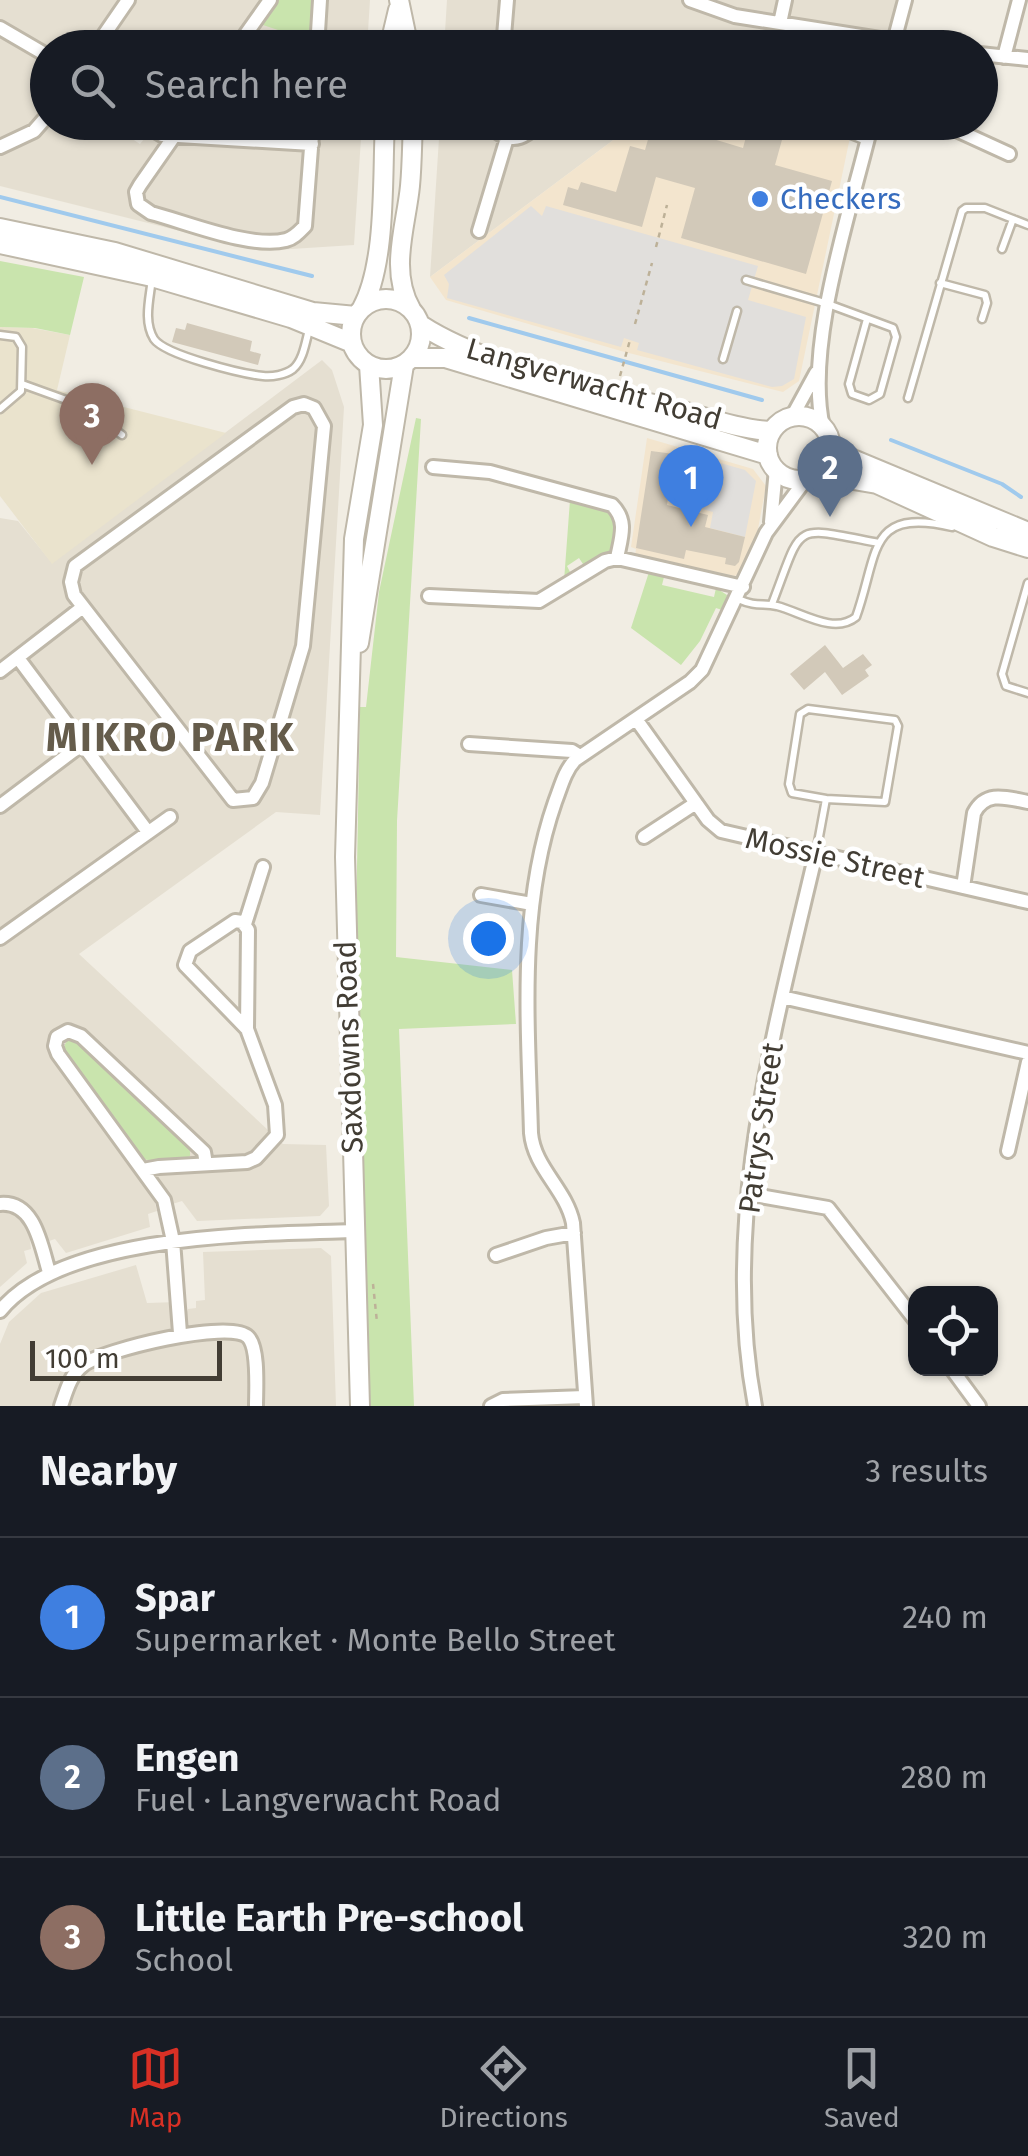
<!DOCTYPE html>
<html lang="en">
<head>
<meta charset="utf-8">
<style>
  :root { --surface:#171b24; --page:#20242c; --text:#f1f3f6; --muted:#9ea1a6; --line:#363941; --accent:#d93025 }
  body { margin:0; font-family:"Fira Sans",sans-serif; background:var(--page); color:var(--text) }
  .controls { position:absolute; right:30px; bottom:30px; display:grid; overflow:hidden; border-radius:20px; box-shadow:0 2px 8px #0004 }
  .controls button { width:90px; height:90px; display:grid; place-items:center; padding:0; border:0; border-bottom:2px solid var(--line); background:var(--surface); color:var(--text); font:50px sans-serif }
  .scale { position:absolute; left:30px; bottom:25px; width:192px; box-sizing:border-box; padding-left:10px; border:5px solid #423d34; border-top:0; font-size:28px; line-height:35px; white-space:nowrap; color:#423d34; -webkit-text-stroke:8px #fff; paint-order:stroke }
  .you { position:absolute; left:488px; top:938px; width:35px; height:35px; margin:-25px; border:8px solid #fff; border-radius:50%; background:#1a73e8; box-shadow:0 0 0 15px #1a73e833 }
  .badge { display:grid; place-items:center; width:65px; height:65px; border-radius:50%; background:var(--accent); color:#fff; font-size:32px; font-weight:700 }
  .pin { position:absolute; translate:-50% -82px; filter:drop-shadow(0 2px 5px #0008) }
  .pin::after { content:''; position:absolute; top:52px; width:35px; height:30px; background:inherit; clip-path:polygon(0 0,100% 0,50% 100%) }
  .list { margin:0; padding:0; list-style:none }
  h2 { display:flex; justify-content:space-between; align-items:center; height:130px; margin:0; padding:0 40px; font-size:42px }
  h2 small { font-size:32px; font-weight:400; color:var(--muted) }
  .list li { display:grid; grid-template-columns:65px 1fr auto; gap:30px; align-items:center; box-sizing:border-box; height:160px; padding:0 40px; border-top:2px solid var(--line) }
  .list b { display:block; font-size:38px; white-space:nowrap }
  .list p { margin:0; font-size:32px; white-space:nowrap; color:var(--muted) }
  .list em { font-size:32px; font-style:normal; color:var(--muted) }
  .icon { flex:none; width:55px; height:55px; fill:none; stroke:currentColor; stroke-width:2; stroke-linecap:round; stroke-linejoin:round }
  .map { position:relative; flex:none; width:1028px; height:1406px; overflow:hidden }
  .search { position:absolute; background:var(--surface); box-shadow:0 2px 8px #0004; left:30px; right:30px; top:30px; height:110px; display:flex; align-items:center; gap:25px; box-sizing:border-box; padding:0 35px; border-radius:55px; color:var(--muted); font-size:38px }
  .sheet { height:610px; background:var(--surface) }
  nav { display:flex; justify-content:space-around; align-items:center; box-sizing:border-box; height:140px; border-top:2px solid var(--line); background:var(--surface); font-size:28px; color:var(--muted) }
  nav a { display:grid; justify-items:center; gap:5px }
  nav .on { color:var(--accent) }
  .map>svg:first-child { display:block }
</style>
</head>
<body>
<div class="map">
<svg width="1028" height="1406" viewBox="0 0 1028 1406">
  <rect width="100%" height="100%" fill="#f1ede3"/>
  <path fill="#e5dfd1" d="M0,0h370l-3,47 -319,1v74l77,1 -5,8 20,13 17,-21h205l-8,122 -94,6 -260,-65z
    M447,0h459l-12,47 -450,1z
    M440,123h196l-206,154z
    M322,360l10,10 12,37 -24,408 -44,-3 -197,142 204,190 43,1 3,61 -9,10 -123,5 -15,-20 -16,5 -3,-6 -8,3 2,8 -9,3 2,13 -84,26 -11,-14 -15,5 -2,-6 -8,2 1,9 -7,2 3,12 -27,24v-769l18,3 34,42z
    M321,1248l10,8 5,150h-336v-62l9,-22 32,-29 95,-28 11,38 31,-1 1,10h8l1,-3 8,-1v-7l9,-1 -2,-48z"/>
  <path fill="#f3e5ce" d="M636,123h217l-54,258 -16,11 -162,-41 -175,-51 -16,-23z
    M647,438l106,31 13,17 -11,59 -11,25 -9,6 -100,-21 1,-6 -5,-2z"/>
  <path fill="#eae3cd" d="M0,327l32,1 38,7 -13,55 169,43 -174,131 -52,-68z"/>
  <path fill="#c9e4ad" d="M278,0h38l-3,33 -29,-1 -24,-8z
    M0,261l84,16 -14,58 -35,-7 -35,-1z
    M416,418l5,1 -24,402 -1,136 116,13 4,54 -117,5 15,377h-44l-15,-432 5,-267h6l13,-115z
    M570,500l38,10 9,11 -3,27 -29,19 -6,-9 -12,8 5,10 -8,5z
    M649,572l15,5 -2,8 52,12 2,-9 11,7 -2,16 -9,-3 -16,33 -19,24 -50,-37z
    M68,1039l9,1 113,106v10c-11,7 -37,7 -49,2l-79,-108z"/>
  <path fill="#e1dfdc" d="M531,206l11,10 4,-10 212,60 -10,34 58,17 -12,62 -12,7 -10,1 -135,-37 2,-7 -15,-5 -3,9 -174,-49 2,-14 -5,-9z
    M678,451l67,19 11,11 -11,56 -35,-9 3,-16 -40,-11 8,-29 -5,-2z"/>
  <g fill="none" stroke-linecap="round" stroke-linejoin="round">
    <path stroke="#a0caed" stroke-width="4" d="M0,197l312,79
      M469,318l293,82
      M891,440l111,44 19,13"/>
  </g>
  <path fill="#d2c9b9" d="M660,122h55l-5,16 33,10 7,-26 35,7 -10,36 57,16 -26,93 -125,-36 14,-50 -39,-11 -14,50 -79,-22 5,-18 10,3 3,-8 35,10 14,-46 15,4 6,-21z
    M187,323l65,18 -2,10 11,3 -3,11 -86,-23 4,-14 9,2z
    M651,451l23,3 -7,51 41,10 -3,12 40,10 -6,25 -4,4 -10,-2 1,-6 -40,-8 -2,9 -48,-11z
    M825,645l18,23 20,-14 9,11 -7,5 4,6 -27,19 -17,-23 -21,18 -14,-16z"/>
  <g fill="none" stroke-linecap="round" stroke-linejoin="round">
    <g stroke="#bfb8a9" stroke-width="11">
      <path id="service" d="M818,122l48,19
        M1002,249l11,-30
        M152,278c-2,20 -9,43 2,61 11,16 88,35 109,37 9,1 22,-1 30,-7 11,-9 13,-30 17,-43
        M746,280l82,24 65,24 3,9 -16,57 -11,6 -17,-6 -3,-10 18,-65
        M940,283l45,12 2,8 -5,16
        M0,335l16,2 6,10 -1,44 -21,18
        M723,359l14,-48
        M22,384l61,22 39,29
        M908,398l54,-187 4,-3h19l43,17
        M1028,583l-26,91 4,12 22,7
        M738,599c18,8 24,4 39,7 24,6 57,29 79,11 23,-64 11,-110 96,-90
        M772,604c32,-83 18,-78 107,-61
        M816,853l10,-54 -34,-6 -3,-9 11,-70 8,-5 87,11 3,6 -13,76 -59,-3"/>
    </g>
    <g stroke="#bfb8a9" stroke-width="18">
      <path id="minor" d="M690,0l45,16 202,32
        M780,23l5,-23
        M0,28l48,28
        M504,37l39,11
        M893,45l12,-45
        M95,48l33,-48
        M236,48l34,-48
        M317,48l3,-48
        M503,48l4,-48
        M980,54l48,5
        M1004,57l15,-57
        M140,122l22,13 150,9
        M184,122l-44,63 -4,7 2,12 13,9c35,9 100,36 135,27 8,-2 13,-8 19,-14l8,-104
        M497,122l3,12c18,10 28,-1 43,-12
        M939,122l70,32
        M0,147l34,-16 14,-16
        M479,231l28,-93
        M304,404l10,4 10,18 -21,220 -41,137 -9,15 -20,2 -159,-205 -3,-13 4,-16 218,-159z
        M792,417l24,-44
        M823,427c-19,-83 29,-220 49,-305
        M433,467l57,5 122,33c16,16 9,32 5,53
        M771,522l5,-53
        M429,596l110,5 66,-40 12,-3 126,29
        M18,658l130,174
        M0,671l83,-64
        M636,719l72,101 13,11 307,71
        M469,744l103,7 8,5
        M0,806l81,-61
        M644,837l52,-34
        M963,887l11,-74c12,-23 33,-15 54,-11
        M481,895l51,9
        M245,924l18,-57
        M0,938l170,-121
        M782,997l246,56
        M1008,1151l20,-89
        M143,1170l16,-3 88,-5 9,-4 21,-23 -2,-30 -28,-76 -62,-64 5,-14 45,-30 7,1 6,8 -1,99
        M749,1194l79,14 88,113
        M0,1204c35,-3 41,42 49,68
        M496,1255l50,-17 28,-5
        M0,1311c63,-78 259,-77 354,-80
        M180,1333l-7,-92 -9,-41 -106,-146 -3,-8 2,-9 11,-6 13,5 123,116 2,12
        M951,1368l28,38
        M61,1406c5,-14 9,-31 22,-41 20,-15 147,-46 165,-28 11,11 8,53 8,69
        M491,1406l12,-6 82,-3
        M586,1406l-13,-183c-7,-34 -39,-55 -42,-90 -3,-111 -13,-225 24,-331 6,-15 9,-30 20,-42l115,-78 12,-12 64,-137 40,-54
        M755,1406c-35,-185 19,-374 61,-553"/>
    </g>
    <g stroke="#bfb8a9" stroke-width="22">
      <path id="tertiary" d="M399,0l10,48
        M389,48l9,-38
        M0,228l115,24 198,60 43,4
        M0,244l152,33 139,41 61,25
        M351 334a35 35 0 1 1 70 0a35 35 0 1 1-70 0Z
        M362,308c25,-46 20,-132 23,-186
        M411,309c-22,-39 -5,-82 -1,-123 2,-21 2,-43 3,-64
        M421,325c66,43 183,67 262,86 28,8 60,19 89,20
        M413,358h32l323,97
        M767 448a32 32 0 1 1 64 0a32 32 0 1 1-64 0Z
        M830,441l11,12 14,7 173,72
        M818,474l59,10 116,53 35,11
        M359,643l45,-278
        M360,1406l-15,-549 9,-318 19,-114 -4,-60"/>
    </g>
    <path stroke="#bdb198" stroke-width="2.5" stroke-dasharray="5 5" stroke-linecap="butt" d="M656,247l11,-42
      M635,324l17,-61
      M620,376l10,-36
      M373,1284l4,38"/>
    <use href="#service" stroke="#fff" stroke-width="6"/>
    <use href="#minor" stroke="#fff" stroke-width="12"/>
    <use href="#tertiary" stroke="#fff" stroke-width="18"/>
  </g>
  <circle fill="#3f7fe0" stroke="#fff" stroke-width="4" cx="760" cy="199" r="10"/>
  <g text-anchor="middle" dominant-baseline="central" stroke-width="9" stroke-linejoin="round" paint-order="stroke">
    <g font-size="30" fill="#366cbe" stroke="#fff" text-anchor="start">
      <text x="780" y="199">Checkers</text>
    </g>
    <g font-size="30" fill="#423d34" stroke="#fff">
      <text transform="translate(594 384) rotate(16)">Langverwacht Road</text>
      <text transform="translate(835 858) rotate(13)">Mossie Street</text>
      <text transform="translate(349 1047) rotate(-92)">Saxdowns Road</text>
      <text transform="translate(761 1128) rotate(-82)">Patrys Street</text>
    </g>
    <g font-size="40" font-weight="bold" letter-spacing="2.5" fill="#655c4b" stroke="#fff">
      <text x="171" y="738">MIKRO PARK</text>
    </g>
  </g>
</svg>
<div class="controls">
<button><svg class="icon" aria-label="locate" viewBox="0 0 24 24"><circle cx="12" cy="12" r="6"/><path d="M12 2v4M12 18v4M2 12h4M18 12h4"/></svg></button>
</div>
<div class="scale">100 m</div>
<div class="you"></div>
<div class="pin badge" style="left:691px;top:527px;background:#3f7fe0">1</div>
<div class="pin badge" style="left:830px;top:517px;background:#5c6f8a">2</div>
<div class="pin badge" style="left:92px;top:465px;background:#8d6e63">3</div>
<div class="search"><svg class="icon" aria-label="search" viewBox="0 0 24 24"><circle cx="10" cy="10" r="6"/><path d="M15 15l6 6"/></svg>Search here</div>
</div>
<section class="sheet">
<h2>Nearby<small>3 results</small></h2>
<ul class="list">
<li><span class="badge" style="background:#3f7fe0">1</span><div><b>Spar</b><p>Supermarket · Monte Bello Street</p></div><em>240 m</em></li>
<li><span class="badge" style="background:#5c6f8a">2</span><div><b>Engen</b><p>Fuel · Langverwacht Road</p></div><em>280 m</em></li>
<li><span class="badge" style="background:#8d6e63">3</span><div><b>Little Earth Pre-school</b><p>School</p></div><em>320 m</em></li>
</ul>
</section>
<nav>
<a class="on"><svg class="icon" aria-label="map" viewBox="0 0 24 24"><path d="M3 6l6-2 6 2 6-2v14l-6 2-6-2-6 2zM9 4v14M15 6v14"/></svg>Map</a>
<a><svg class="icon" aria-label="directions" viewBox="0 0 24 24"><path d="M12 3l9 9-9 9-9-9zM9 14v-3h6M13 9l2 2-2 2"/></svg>Directions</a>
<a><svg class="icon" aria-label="saved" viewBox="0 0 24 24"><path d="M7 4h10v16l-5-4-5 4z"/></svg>Saved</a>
</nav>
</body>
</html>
